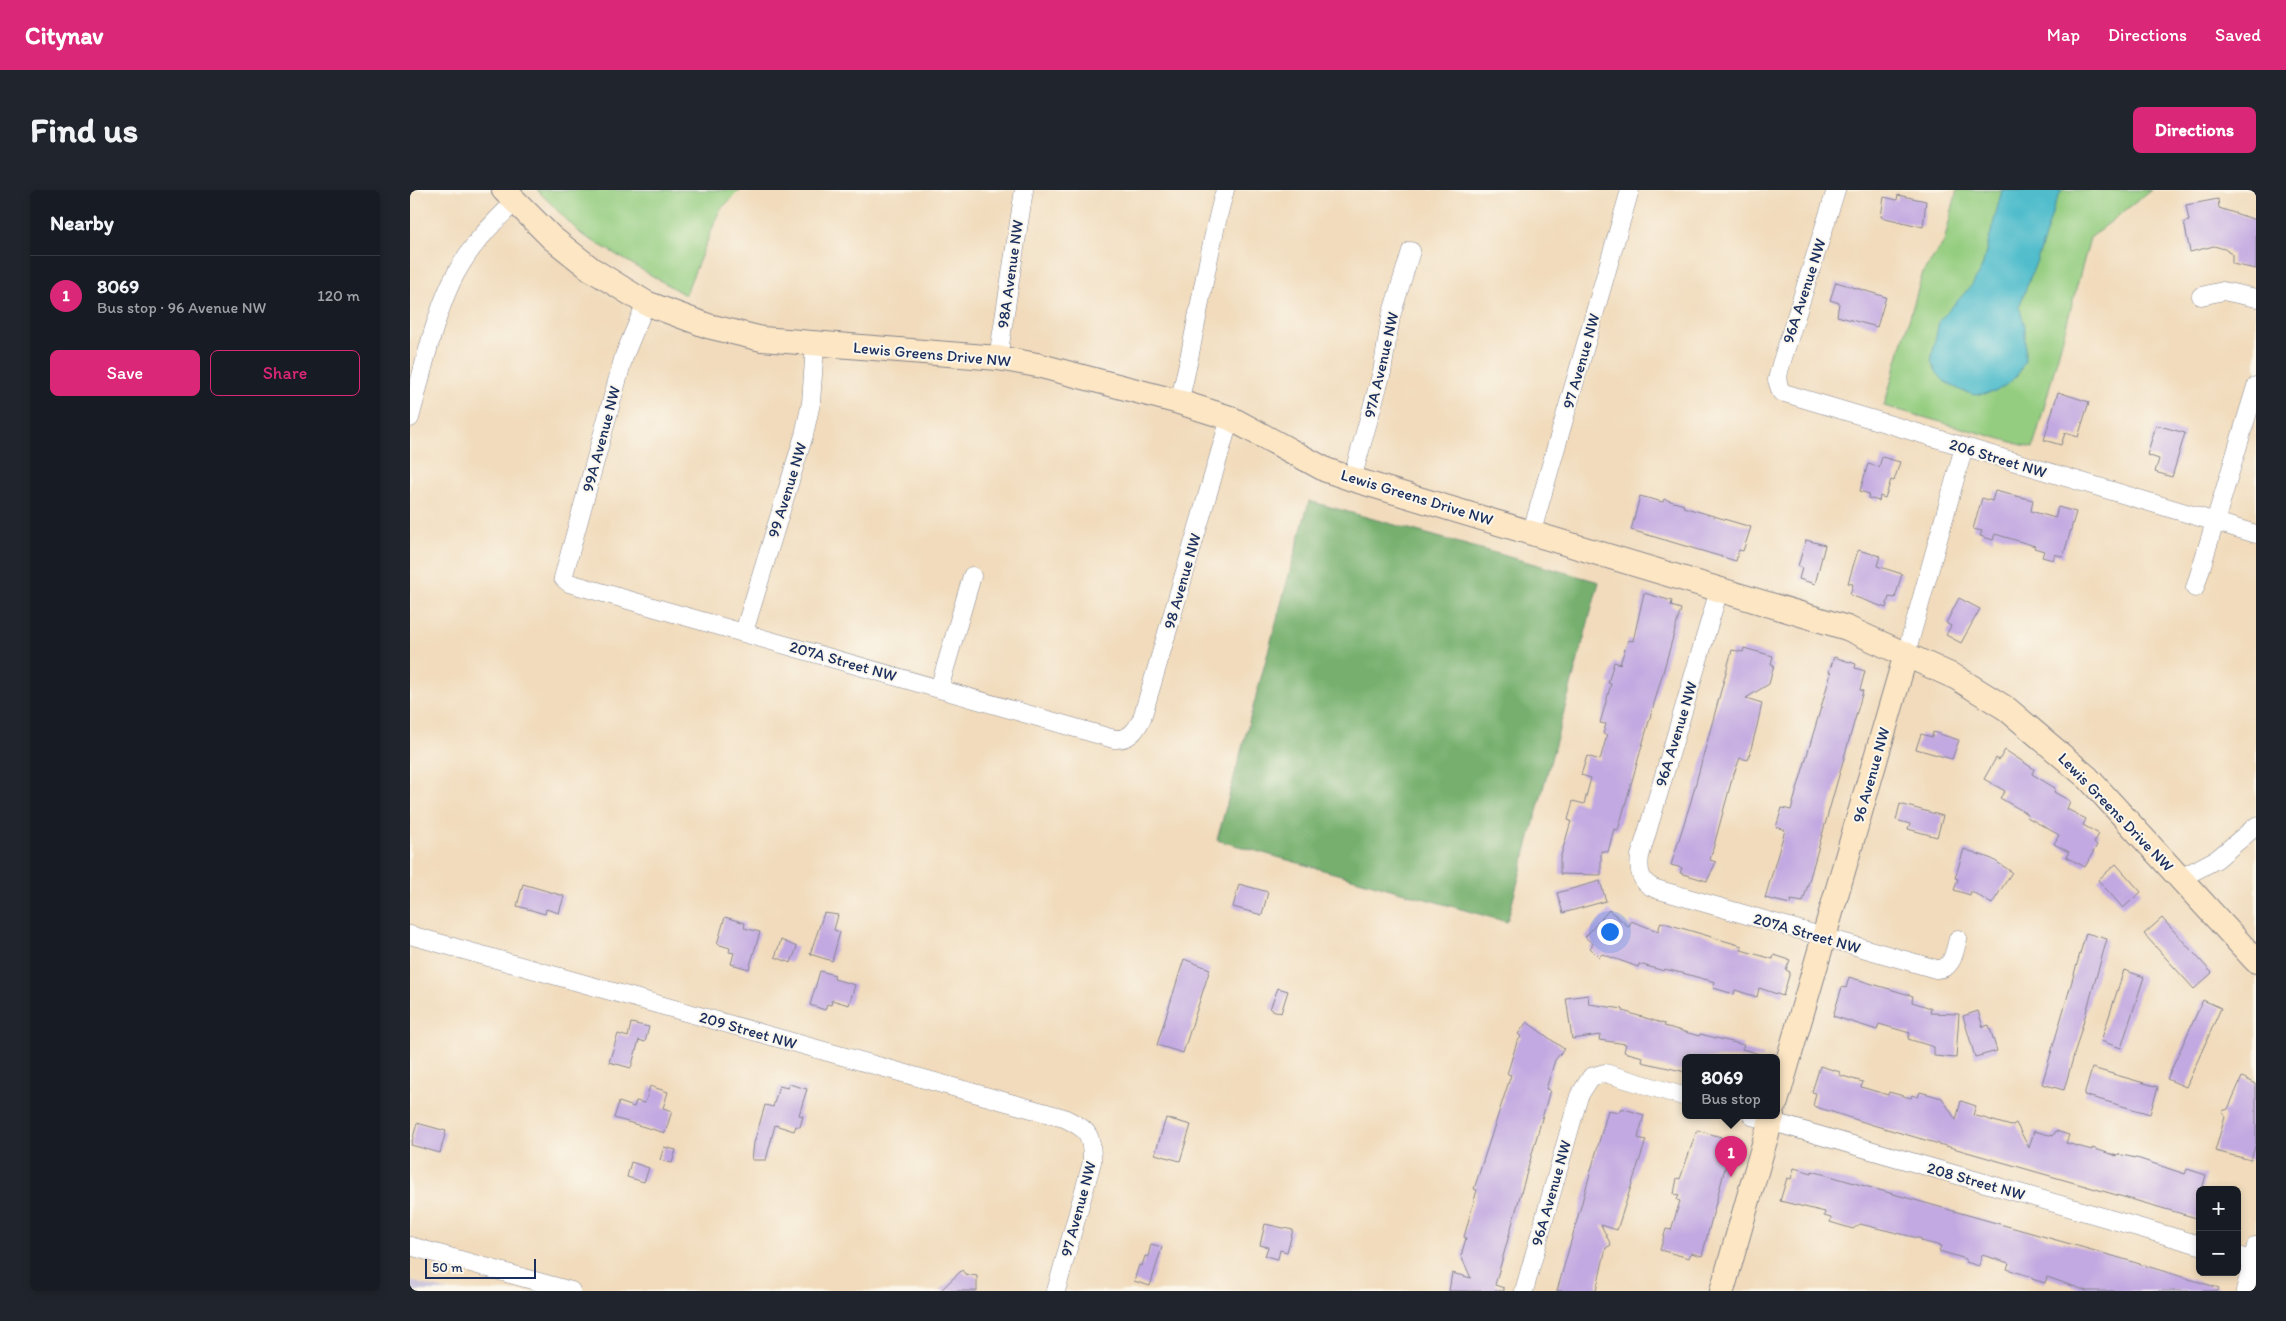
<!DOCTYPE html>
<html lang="en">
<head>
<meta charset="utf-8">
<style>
  :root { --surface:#171b24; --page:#20242c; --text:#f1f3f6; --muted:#9ea1a6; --line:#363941; --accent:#db2777 }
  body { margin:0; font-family:Itim,sans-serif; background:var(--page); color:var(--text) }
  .controls { position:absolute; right:15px; bottom:15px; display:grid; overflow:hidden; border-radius:8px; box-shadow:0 2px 8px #0003 }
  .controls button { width:45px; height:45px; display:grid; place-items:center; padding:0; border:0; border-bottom:1px solid var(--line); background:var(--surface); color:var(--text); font:25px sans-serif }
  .scale { position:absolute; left:15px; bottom:12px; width:111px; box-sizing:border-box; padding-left:5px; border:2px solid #1b2f5e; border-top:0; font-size:14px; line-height:18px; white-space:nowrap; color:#1b2f5e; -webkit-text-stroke:4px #fbf7ec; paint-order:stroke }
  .you { position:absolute; left:1199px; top:741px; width:18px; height:18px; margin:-12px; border:4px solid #fff; border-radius:50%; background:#1a73e8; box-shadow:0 0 0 8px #1a73e833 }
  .badge { display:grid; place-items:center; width:32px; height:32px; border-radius:50%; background:var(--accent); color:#fff; font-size:16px; font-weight:700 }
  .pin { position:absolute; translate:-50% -41px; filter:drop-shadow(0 1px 2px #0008) }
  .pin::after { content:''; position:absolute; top:26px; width:18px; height:15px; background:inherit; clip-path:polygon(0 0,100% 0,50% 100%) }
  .popup { position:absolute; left:1272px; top:864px; width:98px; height:65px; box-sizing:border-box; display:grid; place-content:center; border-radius:8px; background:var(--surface); filter:drop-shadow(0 1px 4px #0005); font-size:16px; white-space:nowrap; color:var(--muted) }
  .popup b { font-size:19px; color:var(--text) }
  .popup::after { content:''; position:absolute; left:50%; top:100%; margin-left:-10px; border:10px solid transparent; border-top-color:var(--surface) }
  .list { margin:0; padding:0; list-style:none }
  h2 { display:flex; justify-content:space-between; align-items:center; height:65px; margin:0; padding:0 20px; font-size:21px }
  h2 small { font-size:16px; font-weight:400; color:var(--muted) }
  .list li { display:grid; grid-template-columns:32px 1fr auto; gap:15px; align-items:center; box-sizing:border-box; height:80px; padding:0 20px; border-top:1px solid var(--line) }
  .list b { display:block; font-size:19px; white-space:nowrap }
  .list p { margin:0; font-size:16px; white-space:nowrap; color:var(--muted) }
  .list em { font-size:16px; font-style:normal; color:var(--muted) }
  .actions { display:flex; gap:10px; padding:15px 20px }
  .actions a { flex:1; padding:11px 0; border:1px solid var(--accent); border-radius:8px; text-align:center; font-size:18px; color:var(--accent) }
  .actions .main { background:var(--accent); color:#fff }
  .map { position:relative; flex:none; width:1846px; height:1101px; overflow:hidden; border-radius:8px }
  header { display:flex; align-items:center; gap:30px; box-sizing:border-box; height:70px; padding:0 25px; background:var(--accent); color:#fff }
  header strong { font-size:24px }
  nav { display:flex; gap:28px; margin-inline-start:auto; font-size:18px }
  .intro { display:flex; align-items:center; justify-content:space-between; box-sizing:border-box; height:120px; padding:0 30px }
  h1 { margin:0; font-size:35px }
  .button { padding:12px 22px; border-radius:8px; background:var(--accent); color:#fff; font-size:18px; font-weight:700 }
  main { display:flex; gap:30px; padding:0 30px }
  aside { flex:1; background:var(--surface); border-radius:8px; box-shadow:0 2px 8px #0003 }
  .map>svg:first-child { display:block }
</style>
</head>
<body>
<header>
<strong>Citynav</strong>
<nav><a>Map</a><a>Directions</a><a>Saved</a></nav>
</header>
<div class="intro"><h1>Find us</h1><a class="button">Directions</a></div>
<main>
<aside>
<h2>Nearby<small></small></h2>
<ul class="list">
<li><span class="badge">1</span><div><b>8069</b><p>Bus stop · 96 Avenue NW</p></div><em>120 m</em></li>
</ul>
<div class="actions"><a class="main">Save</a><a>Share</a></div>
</aside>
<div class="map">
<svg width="1846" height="1101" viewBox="0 0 1846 1101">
  <rect width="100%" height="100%" fill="#fbf7ec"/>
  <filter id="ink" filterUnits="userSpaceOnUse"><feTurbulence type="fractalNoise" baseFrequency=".02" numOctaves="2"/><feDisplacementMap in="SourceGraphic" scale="10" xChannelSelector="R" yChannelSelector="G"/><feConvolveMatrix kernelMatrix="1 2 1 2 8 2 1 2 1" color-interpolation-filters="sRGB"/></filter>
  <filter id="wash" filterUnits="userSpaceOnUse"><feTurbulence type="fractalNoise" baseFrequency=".0096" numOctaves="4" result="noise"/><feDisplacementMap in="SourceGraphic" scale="20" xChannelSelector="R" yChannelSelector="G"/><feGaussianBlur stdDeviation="1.12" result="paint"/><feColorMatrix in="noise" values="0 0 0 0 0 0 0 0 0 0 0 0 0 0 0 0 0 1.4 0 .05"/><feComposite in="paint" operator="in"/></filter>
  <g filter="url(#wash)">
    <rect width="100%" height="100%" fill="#f1dbbc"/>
    <path fill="#c6c0d9" d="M0,1091l38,10h-38z"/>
    <path fill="#94cd80" stroke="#587e6f" d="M127,0h203l-20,20 -35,85 -104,-61z
      M1547,0h194l-61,48 -57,210 -149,-42 39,-134 21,-30z"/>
    <path fill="#77b06e" stroke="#497066" d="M899,311l290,81 -92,340 -290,-82z"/>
    <path fill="#51bdcc" stroke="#367695" d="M1592,0h60l-7,14 -15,48 -21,55 6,19v35l-7,13 -9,9 -14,9 -20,3 -13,-4 -17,-9 -8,-9 -6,-12 8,-40 33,-36 10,-18z"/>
    <g id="blocks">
      <path fill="#c2a9e1" d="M1488,5l28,6 -3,26 -42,-10 3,-20 13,3z
        M1808,9l1,9 37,12v49l-24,-5v-10l-4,-2v-2l-14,-4 -24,6 -6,-30 5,-1 -3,-16z
        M1426,92l50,15 -9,30 -40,-11 2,-13 -9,-3z
        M1648,202l31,10 -11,35 -13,-4 -4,12 -17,-5z
        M1746,235l29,8 -13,44 -17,-5 4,-13 -12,-4z
        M1472,267l18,5 -6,19 -3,-1 -6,18 -5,-2 -1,5 -11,-3 1,-4 -9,-3 8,-27 11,3z
        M1585,301l38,9 -2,11 24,7 3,-11 18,5 -13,45 -8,-3 -2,6 -11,-3 2,-6 -10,-3 1,-2 -40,-12 -2,6 -13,-4 2,-5 -9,-2 9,-31 10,3z
        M1230,306l23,6 1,-3 20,6 -1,2 68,20 -8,24 -4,-1 -3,11 -105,-31z
        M1396,350l19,5 -10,39 -16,-5 3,-11 -4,-2z
        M1448,360l22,6 -3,10 25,8 -7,24 -6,-1 -3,11 -36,-13 3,-11 -5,-1z
        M1234,403l28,8 -1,5 10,3 -59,207 -4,14 -4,-1 -6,23 -7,-1v24l-41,-1v-15l11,-38 -3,-1 5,-19 11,3 7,-26 -10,-3 6,-19 13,4 7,-25 -4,-1 3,-10 -6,-1 11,-39 -3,-1 6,-21 6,2 8,-24 5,1z
        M1549,408l21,11 -19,34 -15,-8 5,-9 -5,-3z
        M1334,458l29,8 -2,8 3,1 -5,19 -23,14 16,5 -5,23 -9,34 -8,-2 -8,21 -22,81 6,2 -9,19 -27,-8 2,-5 -11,-3 20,-64 41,-151 11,2z
        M1424,467l22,7 -1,4 10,3 -5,19 3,1 -60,211 -12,-2 -1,4 -25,-6 20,-68 -9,-3 6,-19 9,2 40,-137 -2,-1z
        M1523,542l26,8 -7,19 -36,-10 5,-15 11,3z
        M1595,560l29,19 -2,5 23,14 -1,4 16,9 -3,8 19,10 -3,6 16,9 -5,9 3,2 -12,22 -19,-10 3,-5 -15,-8 5,-9 -32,-18 1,-2 -7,-5 -21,-12 5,-7 -21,-12 12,-21 3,2z
        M1490,614l43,12 -6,21 -29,-8 2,-5 -14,-4z
        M1554,659l28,10 20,13 -20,32 -21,-13 -1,4 -16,-5 4,-11 -3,-1z
        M1706,674l25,28 -18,16 -25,-28z
        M1190,691l6,20 -43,12 -6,-20z
        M113,694l41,12 -5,17 -13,-4 -1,5 -28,-8z
        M829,694l29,8 -6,23 -29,-8z
        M1199,720l20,17 2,-6 27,10 3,-9 81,24 -1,4 32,9 1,-4 16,5 -4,10 4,2 -7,24 -24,-8 -2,9 -22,-7 -1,4 -21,-6 2,-6 -33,-9 -18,-4v2l-25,-7 -1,3 -36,-13 -3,3 -9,-9 3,-4 -8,-7z
        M414,723l14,2 -4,15 6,2 -8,29 -22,-7z
        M315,727l20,6 -1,5 16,4 -11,37 -18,-5 3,-11 -5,-1 1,-4 -13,-4z
        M1752,728l50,55 -18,16 -50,-55z
        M1676,743l21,6 -43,151 -22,-6z
        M371,750l16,7 -6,16 -16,-6z
        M774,769l26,10 -27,84 -26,-8z
        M1714,780l20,7 -23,71 -20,-7z
        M410,781l15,4 -1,4 21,6 -6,20 -17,-5 -1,5 -4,-1 -2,6 -15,-5z
        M1439,787l64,19 -1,6 19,6 -1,5 29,1 -3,44 -22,-2v-9l-26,-8 2,-6 -31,-9 -2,6 -44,-14 9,-29 4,1z
        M868,798l10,3 -7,22 -11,-4z
        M1178,805l1,9 34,5v2l42,13 -1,2 35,10 1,-2 44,11 -2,4 21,6v3h-77v14l-44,-10 1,-5 -19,-5 2,-8 -27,-4 1,-5 -28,4 -6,-41z
        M1793,810l18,8 -35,79 -19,-8z
        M1568,821l5,16 6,-2 8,26 -22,6 -12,-41z
        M1117,832l37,27 -9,11 -9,29 4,1 -55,195 9,3v3h-55l3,-18 19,5 -10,-22 5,-18 -2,-1 13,-47 -3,-1 37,-114 -4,-1 10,-32 4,-5 -3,-3z
        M221,833l18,4 -4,15 -6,-2 -8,28 -22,-6 9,-28 10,3z
        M1410,876l20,6 -1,3 24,7 -2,5 27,8 1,-3 22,6 1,-3 6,2 2,-5 22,6 14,22 5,-19 15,5 -3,9 38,11 5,-3 13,25 5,-17 19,5 3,-5 13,4 -3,8 26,7v-2l25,8 1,-2 22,5 45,15 2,-5 19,6 -4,15h-2v29l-327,-94 -60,-19 3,-13 -4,-1z
        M1682,878l66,19 -8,27 -66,-19z
        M1832,887l14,7v59l-5,17 -36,-9 10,-34 -3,-6 6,-2z
        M379,894l18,5 -8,26 4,1 -3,11 -4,-1 -2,5 -19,-6 -9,35h-14l2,-17 11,-38 8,2 6,-21 9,2z
        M240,896l18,6 -5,16 9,3 -7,22 -51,-15 5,-16 15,5 2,-6 9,2z
        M1211,918l23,7 -6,23 8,2 -29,90 -16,-5 10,20 -5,3 -10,43h-39l51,-181 11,2z
        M756,928l25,7 -11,36 -25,-7z
        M7,933l29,8 -6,22 -29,-8z
        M1287,940l24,7 -1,5 11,3 -29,111 -11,-3 -2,5 -29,-8 6,-21 5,1 9,-29 -3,-1 2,-5 -5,-1 3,-16 3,1z
        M254,957l12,3 -4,13 -12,-3z
        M221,972l18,6 -5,14 -17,-5z
        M1384,978l18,5v-2l308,87 99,30 -1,3h-131l-40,-14 -2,6 -13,-4v-2l-25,-8 2,-6 -27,-8 -3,11 -13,-4v-3l-27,-8 2,-5 -20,-5 1,-2 -62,-15 -7,5 -23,-7 1,-4 -7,-2 1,-4 -45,-11 7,-23 4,1z
        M855,1034l28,6 -6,22 -7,-2 -2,9 -13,-3 3,-9 -8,-2z
        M741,1054l11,3 -12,39 -16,-5 5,-16 3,1 3,-10 3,1z
        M552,1080l3,4 12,2v15h-37z"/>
    </g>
  </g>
  <g filter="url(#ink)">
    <use href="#blocks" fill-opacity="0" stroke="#86858d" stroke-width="1"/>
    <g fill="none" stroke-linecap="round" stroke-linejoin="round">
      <g stroke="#86858d" stroke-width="19">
        <path id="street" d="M1426,0l-55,174 -4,16 4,12 475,142
          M1791,106l22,-5 33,7
          M236,113l-22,53 -61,222 6,5 545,156c15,1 22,-8 28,-21l88,-300
          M588,168l26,-168
          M769,212c18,-70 26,-142 46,-212
          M0,228c12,-43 22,-94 41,-135 15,-32 38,-57 64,-81
          M942,289l30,-107 9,-56 20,-65
          M1122,341l98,-341
          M1785,398l61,-202
          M1309,400l-79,266c-2,15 0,27 16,33l280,80c17,1 18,-17 22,-30
          M334,442l60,-197 7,-32 4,-58
          M1496,464l58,-207
          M529,499l33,-113
          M1771,688l36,-19 39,-33
          M0,745l654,183c25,12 28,16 28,44l-36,129
          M1342,926l448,129
          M0,1056l161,45
          M1827,1066l15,4
          M1114,1101l55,-195 12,-19 14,-4 81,24
          M1835,1101l11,-45"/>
      </g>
      <g stroke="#86858d" stroke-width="26">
        <path id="secondary" d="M94,0l48,48 39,31 55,34 62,23 54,13 236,19 39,7 142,37 51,16 96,52 26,9 495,149 110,50 50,31 81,69 168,183
          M1366,912l130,-448
          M1312,1101l50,-175"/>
      </g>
      <use href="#street" stroke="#fff" stroke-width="18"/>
      <use href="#secondary" stroke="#fce6c4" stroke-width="24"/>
    </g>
  </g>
  <g text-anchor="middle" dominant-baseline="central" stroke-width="4" stroke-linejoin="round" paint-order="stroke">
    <g font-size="16" fill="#1b2f5e" stroke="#fbf7ec">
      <text transform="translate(600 84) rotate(-82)">98A Avenue NW</text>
      <text transform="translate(1394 101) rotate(-72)">96A Avenue NW</text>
      <text transform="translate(522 164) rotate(5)">Lewis Greens Drive NW</text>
      <text transform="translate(1171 171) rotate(-74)">97 Avenue NW</text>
      <text transform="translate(971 175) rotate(-77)">97A Avenue NW</text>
      <text transform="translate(191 249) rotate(-75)">99A Avenue NW</text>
      <text transform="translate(1588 268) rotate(17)">206 Street NW</text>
      <text transform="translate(377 300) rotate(-73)">99 Avenue NW</text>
      <text transform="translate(1007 307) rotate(17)">Lewis Greens Drive NW</text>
      <text transform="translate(772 391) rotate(-74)">98 Avenue NW</text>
      <text transform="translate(433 471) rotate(16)">207A Street NW</text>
      <text transform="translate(1266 544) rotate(-73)">96A Avenue NW</text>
      <text transform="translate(1461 585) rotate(-74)">96 Avenue NW</text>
      <text transform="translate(1706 622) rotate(46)">Lewis Greens Drive NW</text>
      <text transform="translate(1397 743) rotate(16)">207A Street NW</text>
      <text transform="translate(338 840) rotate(16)">209 Street NW</text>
      <text transform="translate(1566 991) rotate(16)">208 Street NW</text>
      <text transform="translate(1141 1003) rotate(-74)">96A Avenue NW</text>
      <text transform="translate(668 1019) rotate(-75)">97 Avenue NW</text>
    </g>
  </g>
</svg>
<div class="controls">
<button>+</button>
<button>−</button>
</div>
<div class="scale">50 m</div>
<div class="you"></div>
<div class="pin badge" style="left:1321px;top:987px">1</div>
<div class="popup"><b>8069</b>Bus stop</div>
</div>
</main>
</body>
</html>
